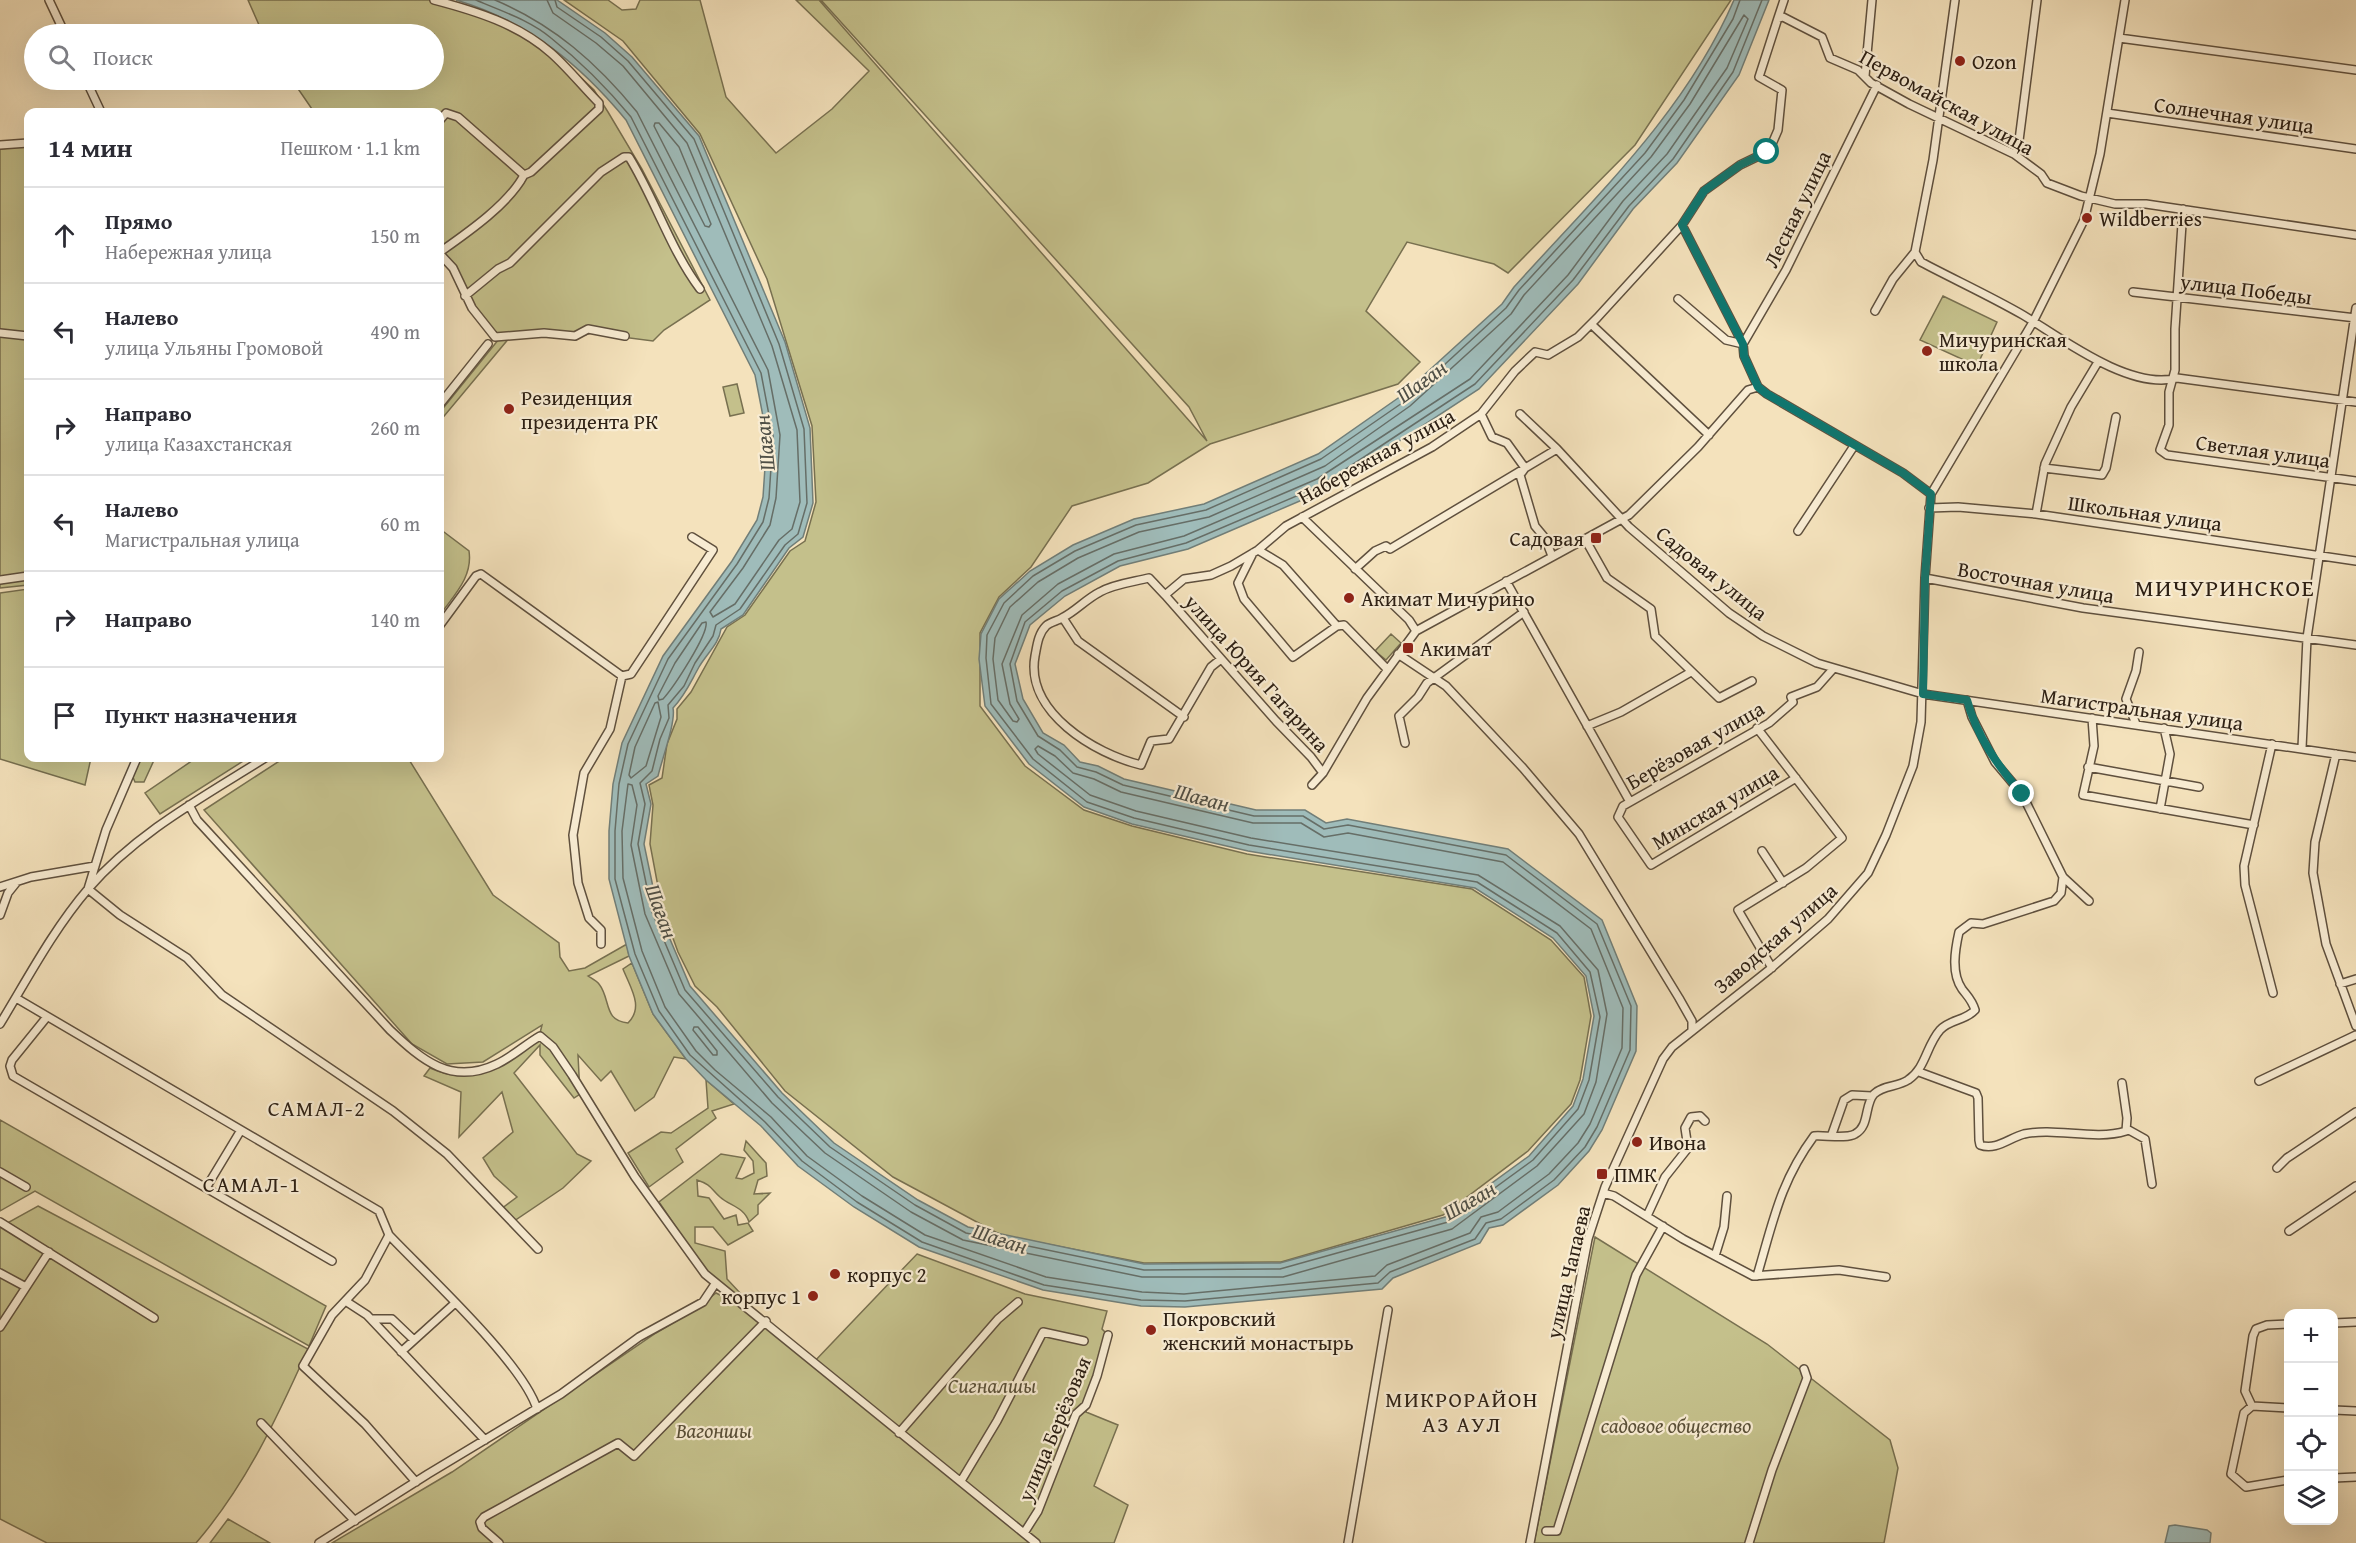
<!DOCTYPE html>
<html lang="ru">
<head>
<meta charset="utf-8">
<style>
  :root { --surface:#fff; --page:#f2f2f3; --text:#2b2b33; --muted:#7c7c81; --line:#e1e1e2 }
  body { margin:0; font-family:"Gentium Book Plus",serif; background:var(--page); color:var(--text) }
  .controls { position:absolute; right:18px; bottom:18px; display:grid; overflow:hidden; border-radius:12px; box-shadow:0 6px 24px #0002 }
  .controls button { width:54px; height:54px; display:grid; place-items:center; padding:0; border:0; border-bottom:2px solid var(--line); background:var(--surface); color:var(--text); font:30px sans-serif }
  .stop { position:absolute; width:18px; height:18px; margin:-14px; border:4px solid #0f766e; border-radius:50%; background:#fff }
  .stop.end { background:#0f766e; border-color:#fff; box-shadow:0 2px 6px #0008 }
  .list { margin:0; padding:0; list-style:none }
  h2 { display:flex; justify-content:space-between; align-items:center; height:78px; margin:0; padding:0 24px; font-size:26px }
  h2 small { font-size:20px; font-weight:400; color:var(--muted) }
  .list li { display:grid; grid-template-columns:39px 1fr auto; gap:18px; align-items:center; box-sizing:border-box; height:96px; padding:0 24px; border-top:2px solid var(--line) }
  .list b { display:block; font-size:22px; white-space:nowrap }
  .list p { margin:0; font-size:20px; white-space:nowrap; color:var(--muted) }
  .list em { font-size:20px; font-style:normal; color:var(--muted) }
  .icon { flex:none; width:33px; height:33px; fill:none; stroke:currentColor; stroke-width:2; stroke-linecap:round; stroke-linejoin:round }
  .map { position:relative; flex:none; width:2356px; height:1543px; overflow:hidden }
  .search { position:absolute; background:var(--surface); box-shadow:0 6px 24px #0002; left:24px; top:24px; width:420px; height:66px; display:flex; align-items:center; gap:15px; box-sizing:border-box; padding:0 21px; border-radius:33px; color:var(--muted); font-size:22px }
  .panel { position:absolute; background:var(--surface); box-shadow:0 6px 24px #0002; left:24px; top:108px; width:420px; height:654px; border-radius:12px }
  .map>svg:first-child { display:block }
</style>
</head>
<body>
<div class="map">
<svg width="2356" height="1543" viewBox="0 0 2356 1543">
  <rect width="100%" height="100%" fill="#f4e2bc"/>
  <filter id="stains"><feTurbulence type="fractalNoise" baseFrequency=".00333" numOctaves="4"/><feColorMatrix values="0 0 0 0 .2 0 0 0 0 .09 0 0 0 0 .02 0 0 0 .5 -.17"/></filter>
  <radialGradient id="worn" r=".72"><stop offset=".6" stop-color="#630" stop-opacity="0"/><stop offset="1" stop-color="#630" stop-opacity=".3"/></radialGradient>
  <path fill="#c4c08b" stroke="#787050" stroke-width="1.5" d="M248,0h197l67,22 28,17 54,51 14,22 34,57 68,131 -46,30 -11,11 -62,-8 -15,5 -41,-3 -25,2 -70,84v-9l59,-73 -59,-82v-145h-126l-22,-32h142v-46h-171z
    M564,0h44l14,10 14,-1 4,-9h60l26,97 50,56 56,-44 37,-38 -73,-71h23l388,441 -18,-34 -368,-407h910l-96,145 -127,128 -14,-9 -87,-22 -41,69 54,51 -22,22 -188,60 -62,39 -76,23 -41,61 -32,30 -19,36v73l45,60 59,44 48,16 115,28 225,35 79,51 33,37 7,39 -11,64 -9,24 -43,47 -85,64 -162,47 -137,1 -143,-28 -108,-58 -108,-86 -68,-84 -22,-21 -17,-34 -16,-44 -12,-64 3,-39 -4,-20 13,-7 5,-34 10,-25v-10l14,-17 36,-65 18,-12 45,-64 15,-10 11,-39 -4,-76 -45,-147 -67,-145 -77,-93z
    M28,146v439l-28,3v-439z
    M1943,296l54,26 -20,44 -57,-26z
    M737,384l7,29 -14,3 -7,-29z
    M440,529l29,22c4,26 -15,44 -29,64z
    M28,589v169h63l-6,27 -85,-26v-166z
    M1391,634l10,9 -15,17 -11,-9z
    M140,758h15l-11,24h-9l-3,-7z
    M196,758h52l-88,56 -15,-21z
    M284,758h124l85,137 66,48 1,14 9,14 16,-3 42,-24 2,12 -41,20c3,2 9,5 11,8 12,15 4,37 29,39 16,-16 3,-34 -5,-54l9,-6 21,51 33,45 -12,-2 -20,40 -19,14 -24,-40 -10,10 -23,-26 2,39 -6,4 -34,-43v-10l-26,28 63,81 14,7 -28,27 -49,33 -13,-12 16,-12 -23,-21 -11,-18 30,-26 -11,-40 -43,45 2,-45 -37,-16 6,-8c45,20 72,-2 108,-27l4,-16 -59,37 -36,2 -35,-20 -208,-234z
    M706,1080l28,24 -22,7 4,7 -40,31 7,13 -34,25 -21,-34 33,-21 10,1 37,-25z
    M0,1120l326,186 -17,40 -274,-155 -35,20z
    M746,1141l20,22 1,13 -9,4 -4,14 16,-1 -12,12v9l-9,8c-5,-15 -19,-16 -29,-25 -10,-9 -8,-12 -23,-17l1,16 11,2 15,21 12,-4 2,10 10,-2 5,8 -25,14 -15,-18h-18v16l30,8 2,28 14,15 -1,5 -34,-27 -47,-70 62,-48 24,4 -9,20 6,1 12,-6 -1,-12 -9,-11z
    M38,1206l270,143c-31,69 -62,136 -112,194h-149l-47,-24v-292z
    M1595,1237l172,107 123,96 8,28 -14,75h-350z
    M917,1254l108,40 82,17 -5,18 8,8 -24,75 32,13 -24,61 34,19 -14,38h-782l120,-71 204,-139 39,-23 21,-17 24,12 72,59z
    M228,1519l42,24h-60z"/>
  <path fill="#9fbcba" stroke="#717e78" stroke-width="1.5" d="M456,0h101l48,33 27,24 67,79 86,206 25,86 3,75 -10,34 -14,11 -46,67 -22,14c-2,15 -14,24 -22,38 -9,16 -13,27 -26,41 3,14 -11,51 -15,68l-12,8 5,20 -7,40 14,67 32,75 92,107 52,50 84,57 50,27 176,37 136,-1 165,-46 84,-61 44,-50 10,-27 11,-63 -8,-40 -33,-38 -78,-50 -227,-37 -116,-27 -48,-17 -55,-43 -44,-58 -6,-47 2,-25 18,-35 31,-28 43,-26 61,-26 70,-15 114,-50 83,-58 101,-92 12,-17c80,-89 172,-175 220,-287h35l-30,75 -62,88 -44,46 -55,75 -99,105 -156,102 -135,58 -68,17 -55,30 -35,29 -15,39 8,35 20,34 21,12 16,17 18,4 26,13 132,31h49l21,13 21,-4 161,30 94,71 35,86 -1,45 -34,79 -13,21 -31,34 -55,40 -14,3 -9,15 -87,35 -11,11 -197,18 -44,-1 -98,-16 -124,-43 -65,-40 -56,-41 -37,-40 -55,-46 -20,-21 -33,-45 -24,-58 -20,-77v-48l4,-47 9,-41 41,-87 69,-95 25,-41 6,-23 4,-60 -12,-62 -129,-255c-46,-56 -99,-99 -170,-120z
    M2175,1525l32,5 4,3 -1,10h-45l4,-17z"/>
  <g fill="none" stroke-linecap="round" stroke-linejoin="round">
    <path stroke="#666e67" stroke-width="1.5" d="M476,0c25,11 54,20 75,38 29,23 56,50 80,79l130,256 12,63 -4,62 -6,24 -26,42 -69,95 -40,85 -9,40 -4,47v48l20,75 24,57 31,44 75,67 37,39 55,41 65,40 122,43 97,15 44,1 193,-18 12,-11 85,-33 11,-16 15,-4 53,-39 31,-33 12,-20 33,-77 1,-44 -34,-82 -91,-69 -158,-30 -24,4 -21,-13h-49l-131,-31 -27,-13 -19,-5 -17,-17 -22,-14 -21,-35 -7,-37 15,-42 37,-31 56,-30 68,-18 134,-57 155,-102 98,-104 56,-74 44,-47 60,-87 29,-72
      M495,0c59,25 102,63 142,112l131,258 12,65 -4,63 -6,27 -27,43 -33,44 3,5 22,-13 44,-64 13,-11 8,-27 -3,-72 -25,-84 -85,-203 -64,-77 -27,-23 -43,-30 -6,-13
      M555,0l2,7 44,30 27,24 66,78 85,205 25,85 3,74 -9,31 -13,11 -45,64 -24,16 -3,11 -18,27 -11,23 -16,19 1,13 -9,21 -8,32 -12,12 5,21 -7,40 14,68 33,78 93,107 52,50 85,58 51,28 178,37 136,-1 168,-47 85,-62 45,-51 11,-29 11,-63 -10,-45 -33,-39 -80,-51 -228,-37 -115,-27 -47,-16 -54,-43 -42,-55 -5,-46 1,-23 17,-32 29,-27 42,-25 61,-26 70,-15 115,-51 84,-58 101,-93 13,-18 126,-137 39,-53 49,-81 7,-19
      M1744,15l4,4 -21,49 -60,86 -44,47 -55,74 -98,104 -153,100 -133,57 -70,18 -56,30 -36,31 -20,49 8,40 9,15 -2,3 -4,-1 -15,-21 -5,-41 2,-21 15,-31 28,-25 40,-24 61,-26 70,-15 116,-51 85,-60 101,-92 13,-19 127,-138 39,-53z
      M655,123h4l20,24 32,77 -2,3 -4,-1 -51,-100z
      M706,622c3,12 -33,66 -43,77l-4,1 -1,-4 17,-33 27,-40z
      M658,702l3,15 -15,49 -15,12 -2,-3 6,-28 20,-44z
      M1038,746l17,10 18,17 21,6 27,13 132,31h48l23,14 24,-4 155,29 88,67 32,79 -1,40 -32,76 -12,19 -29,31 -51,38 -17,5 -11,16 -83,32 -12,11 -191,18 -42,-2 -96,-15 -121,-42 -63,-39 -55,-40 -36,-39 -56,-47 -19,-19 -31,-44 -23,-56 -19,-73 -1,-47 6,-47 4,1 5,20 -6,40 14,69 34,80 93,109 53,50 86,59 52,28 179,37h141l169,-48 85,-63 47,-52 12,-32 11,-68 -9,-44 -38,-44 -82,-51 -227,-37 -115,-27 -46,-16 -52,-41 -3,-5z
      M694,1027h4l19,24v4h-4l-20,-25z"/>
    <g stroke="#5f503e" stroke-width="10">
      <path id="minor" d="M49,0l16,34
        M434,0c42,11 84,24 117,53 17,15 32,34 48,50v6l-68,63 -7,3 -66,-58 -12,-4 -6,7
        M1778,18l6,-18
        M2119,38l237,32
        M1865,76l7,-76
        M86,80l15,32
        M2107,113l249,36
        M0,145l28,-2
        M2017,156l20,-156
        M2183,209l-8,120v41l-6,22v33l-9,25 7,5 189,26
        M1682,225l61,119 1,12 14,31 9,7 136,79 28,21
        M440,252c27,-19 69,-48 84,-77
        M1915,252l6,10c34,18 69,34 102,53 38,23 107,76 154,63l179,24
        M440,254l13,14 19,40 23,29 49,-4 31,3 13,-7 37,7
        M2133,292l223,26
        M465,296l33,-27 12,-6 91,-91 23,-15h5c26,42 41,92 71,132
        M1678,299l48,41 17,4 43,-74 91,-185
        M1875,311l18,-32 22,-27 18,-92 22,-160
        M1591,324l118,111
        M0,333l28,3
        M440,404l48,-60
        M1481,414l11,23 15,6 18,25 -5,7 15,51 10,12 7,18
        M1520,414l37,35 72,78 100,86 34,23 54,27 106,31 433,63
        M2044,468l58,7 4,-7 10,-51
        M1929,508l29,-1 78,7 320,47
        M2036,514l9,-50 26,-57 27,-45
        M1302,517l107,103 7,11
        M1798,531l56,-85
        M1585,539l22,39 44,31 4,27 64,62 33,-17
        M1258,550l25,15 54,61 7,-1 43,44
        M1253,553l-15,30 6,16 49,58 44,-31
        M1355,569l20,-18 11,-5 4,3 167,-100
        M1925,578l158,30 273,37
        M0,580l28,-4
        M1506,581l124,221
        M1165,595l111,126 35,36 12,16
        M1063,618l15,23 106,76
        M440,625l36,-49 5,-2 141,102 9,-2 82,-124 -21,-13
        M1398,654l48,32 77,82 56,66 100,164 13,23v8
        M1221,659l-10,8 -42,72 -18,2 -10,24c-46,-11 -116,-53 -106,-109 2,-10 3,-22 11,-30 4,-4 11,-5 16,-8 14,-7 24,-19 38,-26 14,-8 33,-10 49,-14l16,17 19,-16 27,-4 20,-9 27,-16 28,-24 146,-79 49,-33 34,-43 20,-19 13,3 30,-18 19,-19 85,-93 22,-34 36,-26 29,-14 9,-21 4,-40 -23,-13 19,-59 5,-1 39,20 8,21 28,12 13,13 38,21 105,50 27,20 6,9 34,13 34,8h31l210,31
        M1967,700l5,17 23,45 27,32 41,83 26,24
        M2092,718l2,28 -11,49 171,30
        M2136,724l-10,-25 10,-28 3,-19
        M1587,726l34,-14 70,-40
        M1757,728l85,110 -36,30 -68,42 34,58
        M1405,743l-6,-27 19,-19 9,-14 97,-71
        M2272,744l-28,122 1,19 28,108
        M2302,748l5,-110 49,-330
        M2336,754l-21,88 -2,31 13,71 30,82
        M137,758l-31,72 -18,59 32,26 67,43 35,37 171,116 54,43 91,95
        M2088,767l111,20
        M1796,778l-145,87 -33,-48 5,-11 146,-83 24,-21 -2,-5 26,-10 16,-18
        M1312,785l11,-12 44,-75 49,-67 213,-116 69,-68 50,-57 10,-3
        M189,805l8,15 193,210c32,30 61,56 107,34 15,-7 29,-20 43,-28l13,11 19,28 63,102 70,97 331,269
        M2160,809l10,-55 -6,-26
        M1762,851l21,32
        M0,887l31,-10 64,-11
        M0,915l8,-22 8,-10
        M601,944v-14l-12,-12 -11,-35 -5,-48 11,-62 26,-44 12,-53
        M2340,984l16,-5
        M16,998l363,213 10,24c37,39 134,128 148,174
        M46,1018l-34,42 -2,6 3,10 319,185
        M0,1024c28,-46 53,-94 88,-135 48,-56 115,-92 177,-131
        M1919,1072l57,21 2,5 1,42 1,5c16,6 29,-7 44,-11 32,-7 70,7 102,-3l1,-13 -5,-35
        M2259,1081l97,-46
        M2127,1129l18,10 7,45
        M1832,1134l12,-34 8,-5 20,1
        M2277,1168l10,-10 69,-46
        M0,1172l26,15
        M206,1188l35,-58
        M1603,1193l11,3 69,43 70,37 86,-6 47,7
        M1647,1216l18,-39 23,-29 -3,-20 6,-11 9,-1 5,5
        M0,1222l154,96
        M2289,1231l67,-45
        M389,1235l-24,45 -33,35 -29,51 62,58 51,58
        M1715,1256l9,-29 3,-31
        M0,1273l26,14
        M1757,1276c16,-54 23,-94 57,-140 10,-1 33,3 41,-2 15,-8 9,-29 19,-40 9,-9 24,-7 34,-14 18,-12 18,-34 32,-50 10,-11 25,-9 35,-20 -3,-10 -7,-13 -13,-21 -11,-16 -7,-39 -3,-57l12,-9 12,1 71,-23 7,-8 2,-16
        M347,1302l20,13 118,125
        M371,1319h21l22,21
        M2334,1323l22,-1
        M2288,1324l-21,1 -11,4 -3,7 -8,55 7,15 36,2
        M0,1327l49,-75
        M401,1352l53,-48
        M2252,1406l-8,7 -13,61 15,13 42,-7
        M2334,1410l22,1
        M261,1423l94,98
        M899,1433l99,-114 20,-17
        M2334,1478l22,-1
        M961,1481l36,-60 46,-89 41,9
        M1546,1531h11l79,-256 27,-49
        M1024,1533l14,-22 38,-97 10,-9 11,-29 11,-41
        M319,1543l109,-69 133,-80 78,-57 64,-35 12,-18
        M499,1543l-17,-15 -2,-6 4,-5 134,-74 16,13 132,-135
        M1348,1543l40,-233
        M1530,1543l58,-304 17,-52 58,-128 9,-12 97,-77 59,-51 40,-46 18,-38 27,-69 8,-44 4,-144 6,-84 102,-172 51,-102 16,-66 25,-154
        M1749,1543l23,-73 35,-92 -3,-9"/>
    </g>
    <use href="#minor" stroke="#f8ecd3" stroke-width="7"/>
  </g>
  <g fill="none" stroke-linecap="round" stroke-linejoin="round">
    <path stroke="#0f766e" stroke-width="8" d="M1767,152l-27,13 -36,26 -22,34 61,119 1,12 14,31 9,7 136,79 28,21 -6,84 -2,116 44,6c10,37 31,66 55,94"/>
  </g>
  <g fill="#8f2418" stroke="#f8ecd3" stroke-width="2">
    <circle cx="1960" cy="61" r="6"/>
    <circle cx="2087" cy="218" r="6"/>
    <circle cx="1927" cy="351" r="6"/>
    <circle cx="509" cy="409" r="6"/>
    <rect x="1590" y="532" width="12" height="12" rx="3"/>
    <circle cx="1349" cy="598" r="6"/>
    <rect x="1402" y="642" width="12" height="12" rx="3"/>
    <circle cx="1637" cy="1142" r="6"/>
    <rect x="1596" y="1168" width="12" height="12" rx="3"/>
    <circle cx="835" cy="1274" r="6"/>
    <circle cx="813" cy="1296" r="6"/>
    <circle cx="1151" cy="1330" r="6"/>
  </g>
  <g text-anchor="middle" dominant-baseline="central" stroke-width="4.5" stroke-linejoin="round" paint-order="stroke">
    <g font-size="21" fill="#2d2014" stroke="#f8ecd3" text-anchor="start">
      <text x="1972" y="61">Ozon</text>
      <text x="2099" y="218">Wildberries</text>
      <text x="1939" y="339">Мичуринская<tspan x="1939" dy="24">школа</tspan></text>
      <text x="521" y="397">Резиденция<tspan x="521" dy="24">президента РК</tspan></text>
      <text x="1584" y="538" text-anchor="end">Садовая</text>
      <text x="1361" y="598">Акимат Мичурино</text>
      <text x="1420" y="648">Акимат</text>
      <text x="1649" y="1142">Ивона</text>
      <text x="1614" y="1174">ПМК</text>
      <text x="847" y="1274">корпус 2</text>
      <text x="801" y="1296" text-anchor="end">корпус 1</text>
      <text x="1163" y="1318">Покровский<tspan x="1163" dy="24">женский монастырь</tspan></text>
    </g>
    <g font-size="21" fill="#2d2014" stroke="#f8ecd3">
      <text transform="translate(1947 102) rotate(29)">Первомайская улица</text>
      <text transform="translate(2234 115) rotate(8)">Солнечная улица</text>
      <text transform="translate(1797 209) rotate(-64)">Лесная улица</text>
      <text transform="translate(2246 289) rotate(7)">улица Победы</text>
      <text transform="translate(2263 451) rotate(8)">Светлая улица</text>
      <text transform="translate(1376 456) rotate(-29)">Набережная улица</text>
      <text transform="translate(2145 513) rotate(8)">Школьная улица</text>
      <text transform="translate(1712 573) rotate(39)">Садовая улица</text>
      <text transform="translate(2036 582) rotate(10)">Восточная улица</text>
      <text transform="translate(1257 673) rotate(48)">улица Юрия Гагарина</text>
      <text transform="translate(2142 709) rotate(8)">Магистральная улица</text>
      <text transform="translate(1695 745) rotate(-30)">Берёзовая улица</text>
      <text transform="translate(1715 807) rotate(-31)">Минская улица</text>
      <text transform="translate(1775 938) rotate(-41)">Заводская улица</text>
      <text transform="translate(1568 1272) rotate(-77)">улица Чапаева</text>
      <text transform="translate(1054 1429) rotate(-67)">улица Берёзовая</text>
    </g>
    <g font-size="21" font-style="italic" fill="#5a5038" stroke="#f8ecd3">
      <text x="992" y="1385">Сигналшы</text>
      <text x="1676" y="1425">садовое общество</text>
      <text x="714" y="1430">Вагоншы</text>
    </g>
    <g font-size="22" font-style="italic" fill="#4f4f46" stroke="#f8ecd3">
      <text transform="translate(1421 381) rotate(-36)">Шаған</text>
      <text transform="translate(764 443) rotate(-96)">Шаған</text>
      <text transform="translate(1202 797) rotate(15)">Шаған</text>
      <text transform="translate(662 911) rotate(70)">Шаған</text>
      <text transform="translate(1469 1200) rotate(-30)">Шаған</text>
      <text transform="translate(1000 1238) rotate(18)">Шаған</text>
    </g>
    <g font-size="22" letter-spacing="1.5" fill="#2d2014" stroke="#f8ecd3">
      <text x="317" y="1108">САМАЛ-2</text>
      <text x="252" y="1184">САМАЛ-1</text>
      <text x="1462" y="1399">МИКРОРАЙОН<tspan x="1462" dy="25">АЗ АУЛ</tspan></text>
    </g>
    <g font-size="24" letter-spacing="1.5" fill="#2d2014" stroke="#f8ecd3">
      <text x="2225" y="587">МИЧУРИНСКОЕ</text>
    </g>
  </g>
  <rect width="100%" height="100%" filter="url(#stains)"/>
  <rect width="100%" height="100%" fill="url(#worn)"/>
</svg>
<div class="controls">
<button>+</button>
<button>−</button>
<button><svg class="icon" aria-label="locate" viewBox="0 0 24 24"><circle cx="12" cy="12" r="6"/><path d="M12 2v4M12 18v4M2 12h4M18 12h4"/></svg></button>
<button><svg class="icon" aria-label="layers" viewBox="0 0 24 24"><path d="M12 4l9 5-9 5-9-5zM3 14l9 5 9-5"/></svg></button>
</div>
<div class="stop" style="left:1767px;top:152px"></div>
<div class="stop end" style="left:2022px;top:794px"></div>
<div class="search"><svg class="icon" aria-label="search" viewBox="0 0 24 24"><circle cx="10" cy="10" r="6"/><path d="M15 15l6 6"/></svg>Поиск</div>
<section class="panel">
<h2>14 мин<small>Пешком · 1.1 km</small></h2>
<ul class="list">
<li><svg class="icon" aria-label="ahead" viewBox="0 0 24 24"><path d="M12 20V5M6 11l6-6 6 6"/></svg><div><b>Прямо</b><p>Набережная улица</p></div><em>150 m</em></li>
<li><svg class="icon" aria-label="left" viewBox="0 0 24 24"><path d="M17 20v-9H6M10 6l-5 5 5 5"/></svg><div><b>Налево</b><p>улица Ульяны Громовой</p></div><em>490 m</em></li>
<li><svg class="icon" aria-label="right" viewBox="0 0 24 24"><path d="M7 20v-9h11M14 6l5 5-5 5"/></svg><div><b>Направо</b><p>улица Казахстанская</p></div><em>260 m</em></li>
<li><svg class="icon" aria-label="left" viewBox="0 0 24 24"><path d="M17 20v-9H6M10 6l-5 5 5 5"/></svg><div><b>Налево</b><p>Магистральная улица</p></div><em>60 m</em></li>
<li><svg class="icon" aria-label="right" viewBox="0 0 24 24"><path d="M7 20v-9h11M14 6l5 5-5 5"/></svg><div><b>Направо</b></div><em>140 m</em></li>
<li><svg class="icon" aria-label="arrive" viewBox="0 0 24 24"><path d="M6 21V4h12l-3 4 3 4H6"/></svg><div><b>Пункт назначения</b></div></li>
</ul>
</section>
</div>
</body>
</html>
